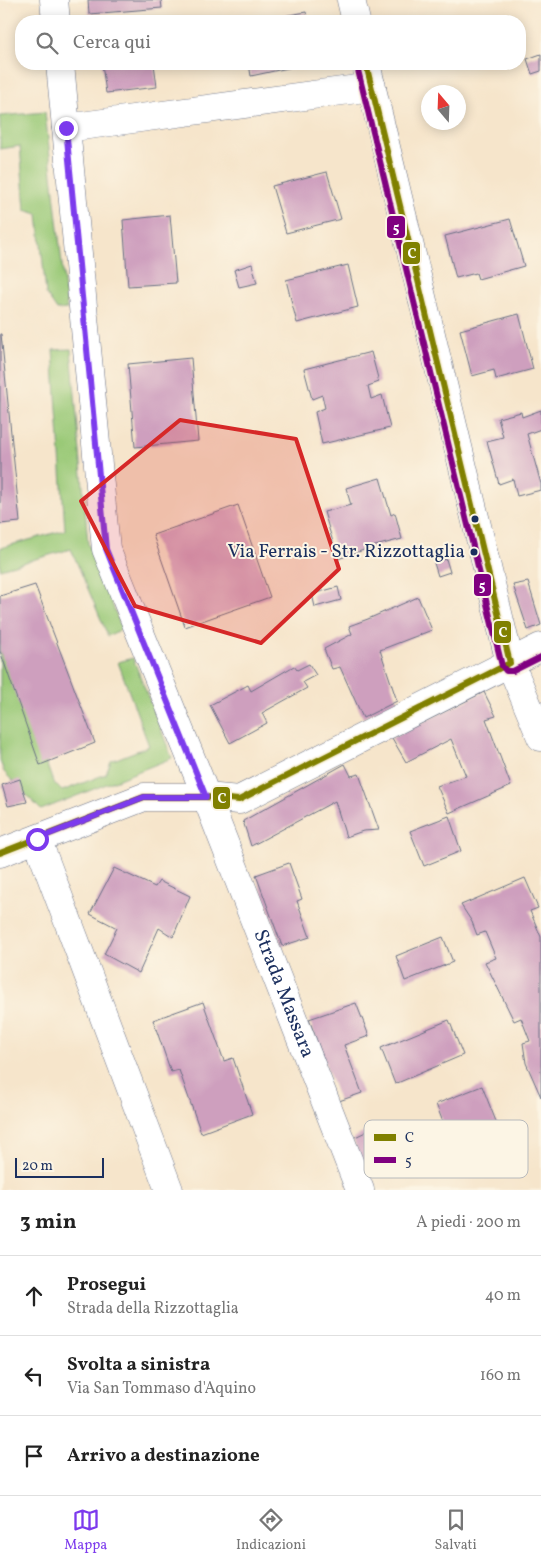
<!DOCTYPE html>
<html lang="it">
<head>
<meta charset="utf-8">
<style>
  :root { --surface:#fff; --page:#f6f6f6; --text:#222; --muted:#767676; --line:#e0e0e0; --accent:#7c3aed }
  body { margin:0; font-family:Vollkorn,serif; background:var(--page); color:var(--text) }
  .compass { position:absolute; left:421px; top:85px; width:45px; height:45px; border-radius:50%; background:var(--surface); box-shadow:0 2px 12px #0003; rotate:341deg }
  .scale { position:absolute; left:15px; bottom:12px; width:89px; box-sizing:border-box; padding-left:5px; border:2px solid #1b2f5e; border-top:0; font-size:14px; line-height:18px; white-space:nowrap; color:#1b2f5e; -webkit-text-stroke:4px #fcf5e5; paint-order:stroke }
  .stop { position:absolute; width:15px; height:15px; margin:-11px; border:4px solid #7c3aed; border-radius:50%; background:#fff }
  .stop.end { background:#7c3aed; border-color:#fff; box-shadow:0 1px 5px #0008 }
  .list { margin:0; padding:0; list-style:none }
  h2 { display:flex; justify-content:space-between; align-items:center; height:65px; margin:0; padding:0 20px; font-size:21px }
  h2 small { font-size:16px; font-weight:400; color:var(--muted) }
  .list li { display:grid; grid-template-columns:32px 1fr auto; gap:15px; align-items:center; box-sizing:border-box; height:80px; padding:0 20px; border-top:1px solid var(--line) }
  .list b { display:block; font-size:19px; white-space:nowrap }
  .list p { margin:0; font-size:16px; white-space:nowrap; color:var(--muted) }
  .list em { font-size:16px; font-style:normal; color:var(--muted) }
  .icon { flex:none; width:28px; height:28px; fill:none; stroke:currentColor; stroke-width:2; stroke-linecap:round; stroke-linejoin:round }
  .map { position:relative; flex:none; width:541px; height:1190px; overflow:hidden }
  .search { position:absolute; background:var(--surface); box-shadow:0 2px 12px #0003; left:15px; right:15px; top:15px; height:55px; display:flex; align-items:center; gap:12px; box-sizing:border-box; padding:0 18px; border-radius:20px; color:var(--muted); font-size:19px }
  .sheet { height:305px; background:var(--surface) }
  nav { display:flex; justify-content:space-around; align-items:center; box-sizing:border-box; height:70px; border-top:1px solid var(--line); background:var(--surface); font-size:14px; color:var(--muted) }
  nav a { display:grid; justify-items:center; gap:2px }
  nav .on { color:var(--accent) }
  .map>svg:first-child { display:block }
</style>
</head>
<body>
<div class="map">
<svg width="541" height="1190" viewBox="0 0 541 1190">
  <rect width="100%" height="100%" fill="#fcf5e5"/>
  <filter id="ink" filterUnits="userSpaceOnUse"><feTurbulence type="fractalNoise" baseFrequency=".02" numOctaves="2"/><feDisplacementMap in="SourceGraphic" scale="10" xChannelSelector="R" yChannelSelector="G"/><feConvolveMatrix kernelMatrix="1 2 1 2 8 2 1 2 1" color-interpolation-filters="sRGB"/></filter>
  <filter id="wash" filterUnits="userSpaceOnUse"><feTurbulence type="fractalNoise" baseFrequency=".0096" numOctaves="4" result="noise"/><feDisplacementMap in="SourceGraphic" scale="20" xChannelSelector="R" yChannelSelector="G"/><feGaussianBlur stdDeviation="1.12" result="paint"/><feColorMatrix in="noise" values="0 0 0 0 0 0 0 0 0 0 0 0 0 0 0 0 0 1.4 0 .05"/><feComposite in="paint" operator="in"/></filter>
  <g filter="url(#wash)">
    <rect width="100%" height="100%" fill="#f6e5cb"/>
    <path fill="#9ac977" stroke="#5a7c6a" d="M45,112l22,197 -10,1 -11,-16 -8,-80 -13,-4 -5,-64 -20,3v-33z
      M71,349l17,194 34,86 -14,7 -37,-87 -71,20v-21l65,-18 -12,-180z
      M0,634l53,148 9,9 44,-17 5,-13 38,-15 -31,-84 15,-4 39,100 -131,52 -37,-38 -4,-11z"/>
    <g id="blocks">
      <path fill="#ce9fbe" d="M88,0h73l1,8 -73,6z
        M306,12l2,9h-46l-1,-1z
        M541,54v17l-9,3 -5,-15z
        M102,64h52l3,23 -51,6z
        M249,64h53v1l-51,11z
        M327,172l14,47 -55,14 -14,-47z
        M170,215l6,68 -48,3 -5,-66z
        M510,219l14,47 -46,13 -2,-6 -20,5 -11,-42z
        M252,264l5,19 -18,4 -5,-17z
        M348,265l10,42 -61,16 -11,-43z
        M519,314l14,55 -37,10 -2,-9 -22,6 -12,-46z
        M0,334h1l19,188 -20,2z
        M371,352l8,30 -11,4 3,13 11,-4 8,33 -68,16 -7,-32 10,-4 -3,-13 -10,4 -8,-30z
        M191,358l7,83 -63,6 -7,-83z
        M541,410v19l-14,5 14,50v6l-24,6 -4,-17 -14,5 -12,-43 16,-4 -5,-19 23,-6 1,5z
        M380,478l11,37 4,-2 7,26 -27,7 -37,13 -14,-47 27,-7 -5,-17z
        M238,505l32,92 -85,30 -32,-92z
        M446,559l4,13 -12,4 -4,-13z
        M528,582l13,43 -13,5 -15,-45z
        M35,585l60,158 -55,22 -40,-114v-55z
        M338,587l3,13 -26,7 -3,-13z
        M418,597l14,33 -52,20 17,51 -34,17 -23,-51 -8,2 -8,-20 28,-15 -3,-8 19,-7z
        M309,664l7,11 -13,7 4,6 -45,25 5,10 -37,20 -20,-38 38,-20 3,6 43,-25 3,4z
        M484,692l12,24 -10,3 25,67 -62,27 -12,-27 29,-10 -15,-37 -45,23 -14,-24z
        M345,764l6,12 8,-2 20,56 -16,1 -17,6 -11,-36 -84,45 -8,-25z
        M20,779l7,23 -19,4 -6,-21z
        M449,816l12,35 -37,15 -14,-35z
        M289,863l13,36 -5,2 13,36 -28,9 -26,-71z
        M114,868l41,19 4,-6 31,15 -17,41 -14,-9 -20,45 -35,-19 13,-26 -27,-14z
        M525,878l13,30 -8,3 11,26v160l-15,-34 -3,-20 7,-2 -9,-23 -7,3 -29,-59 11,-4 -11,-26 -8,3 -5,-13 -11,-17z
        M443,937l10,25 -48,19 -9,-25z
        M203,1002l21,59 9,-3 19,56 -51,19 -22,-63 -8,2 -18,-52z
        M356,1003l13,33 -25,9 18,48 -23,8 -30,-82z
        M449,1020l14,35 -68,29 -14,-36z
        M482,1086l17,43 -46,19 -17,-44z
        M374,1128l3,9 14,-5 6,17 -5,1 7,17 -32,11 -14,-40z"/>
    </g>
  </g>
  <g filter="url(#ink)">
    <use href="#blocks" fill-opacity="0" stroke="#686f84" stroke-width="1"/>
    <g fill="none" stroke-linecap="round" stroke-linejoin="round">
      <g stroke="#686f84" stroke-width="29">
        <g id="minor">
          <path d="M54,0l2,21"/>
          <path d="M351,0l5,21"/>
          <path id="s1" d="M60,64l46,485 91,224 163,417"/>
          <path d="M366,64l144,599 31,74"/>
          <path d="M66,128l306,-41"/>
          <path d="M37,839l132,351"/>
          <path d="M0,853l144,-56h62l33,3 302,-153"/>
        </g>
      </g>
      <use href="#minor" stroke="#fff" stroke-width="28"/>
      <g stroke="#fcf5e5" stroke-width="10">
        <path id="bus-1" d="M0,853l144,-56h62l33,3 271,-137 -144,-599"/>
      </g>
      <g stroke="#fcf5e5" stroke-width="10">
        <path id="bus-2" d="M357,66l145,600 4,5h7l28,-14"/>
      </g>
      <use href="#bus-1" stroke="#808000" stroke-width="6"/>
      <use href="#bus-2" stroke="#800080" stroke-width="6"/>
    </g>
  </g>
  <g fill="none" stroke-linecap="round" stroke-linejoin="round" filter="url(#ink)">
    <path stroke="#7c3aed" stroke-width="6" d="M37,839l107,-42h62l-100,-248 -40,-421"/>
  </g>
  <path fill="#d62828" fill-opacity="0.2" stroke="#d62828" stroke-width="4" stroke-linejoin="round" d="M180,420l116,19 43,130 -78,74 -126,-37 -54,-105z"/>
  <g fill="#1b2f5e" stroke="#fcf5e5" stroke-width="2">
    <circle cx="475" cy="519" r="4.5"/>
    <circle cx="474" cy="552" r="4.5"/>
  </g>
  <g text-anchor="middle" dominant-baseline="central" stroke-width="4" stroke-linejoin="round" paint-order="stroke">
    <g font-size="19" fill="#1b2f5e" stroke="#fcf5e5" text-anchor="end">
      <text x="465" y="552">Via Ferrais - Str. Rizzottaglia</text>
    </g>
    <g font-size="20" fill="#1b2f5e" stroke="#fcf5e5">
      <text stroke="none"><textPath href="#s1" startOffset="966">Strada Massara</textPath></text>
    </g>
  </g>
  <rect x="364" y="1120" width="164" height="58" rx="8" fill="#fcf5e5" stroke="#b8babc" stroke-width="1"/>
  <rect x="374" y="1134" width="22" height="7" fill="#808000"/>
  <rect x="374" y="1157" width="22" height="6" fill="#800080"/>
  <g font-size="14" fill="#1b2f5e">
    <text x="405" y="1142">C</text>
    <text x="405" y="1165">5</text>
  </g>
  <g stroke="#fcf5e5" stroke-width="2">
    <rect x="386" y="215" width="20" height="24" rx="5" fill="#800080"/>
    <rect x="402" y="241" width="19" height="24" rx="5" fill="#808000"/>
    <rect x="473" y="573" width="19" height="24" rx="5" fill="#800080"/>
    <rect x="493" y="620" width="19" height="24" rx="5" fill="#808000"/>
    <rect x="212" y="786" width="19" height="24" rx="5" fill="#808000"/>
  </g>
  <g font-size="14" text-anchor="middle" font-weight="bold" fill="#fff">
    <text x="396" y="232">5</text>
    <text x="412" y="258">C</text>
    <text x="482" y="590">5</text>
    <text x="503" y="637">C</text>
    <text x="222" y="803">C</text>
  </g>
</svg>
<svg class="compass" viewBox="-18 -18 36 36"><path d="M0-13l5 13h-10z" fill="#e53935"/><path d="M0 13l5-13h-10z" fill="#767676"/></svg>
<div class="scale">20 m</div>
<div class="stop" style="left:37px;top:839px"></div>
<div class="stop end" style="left:66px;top:128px"></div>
<div class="search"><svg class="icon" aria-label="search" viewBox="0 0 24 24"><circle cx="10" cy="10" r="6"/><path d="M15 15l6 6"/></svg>Cerca qui</div>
</div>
<section class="sheet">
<h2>3 min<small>A piedi · 200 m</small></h2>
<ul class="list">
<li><svg class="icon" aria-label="ahead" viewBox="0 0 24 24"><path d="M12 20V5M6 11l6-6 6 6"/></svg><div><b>Prosegui</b><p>Strada della Rizzottaglia</p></div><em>40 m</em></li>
<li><svg class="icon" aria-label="left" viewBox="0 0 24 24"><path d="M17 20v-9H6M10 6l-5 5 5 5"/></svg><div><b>Svolta a sinistra</b><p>Via San Tommaso d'Aquino</p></div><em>160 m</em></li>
<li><svg class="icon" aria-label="arrive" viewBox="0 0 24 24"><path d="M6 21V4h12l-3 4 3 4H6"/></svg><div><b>Arrivo a destinazione</b></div></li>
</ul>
</section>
<nav>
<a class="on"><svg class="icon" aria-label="map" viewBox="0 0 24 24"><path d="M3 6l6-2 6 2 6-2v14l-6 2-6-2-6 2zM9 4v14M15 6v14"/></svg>Mappa</a>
<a><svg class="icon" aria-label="directions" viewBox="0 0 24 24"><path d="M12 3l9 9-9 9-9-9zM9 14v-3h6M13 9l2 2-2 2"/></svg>Indicazioni</a>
<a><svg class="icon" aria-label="saved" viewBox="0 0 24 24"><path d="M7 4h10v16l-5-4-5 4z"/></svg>Salvati</a>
</nav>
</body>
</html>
